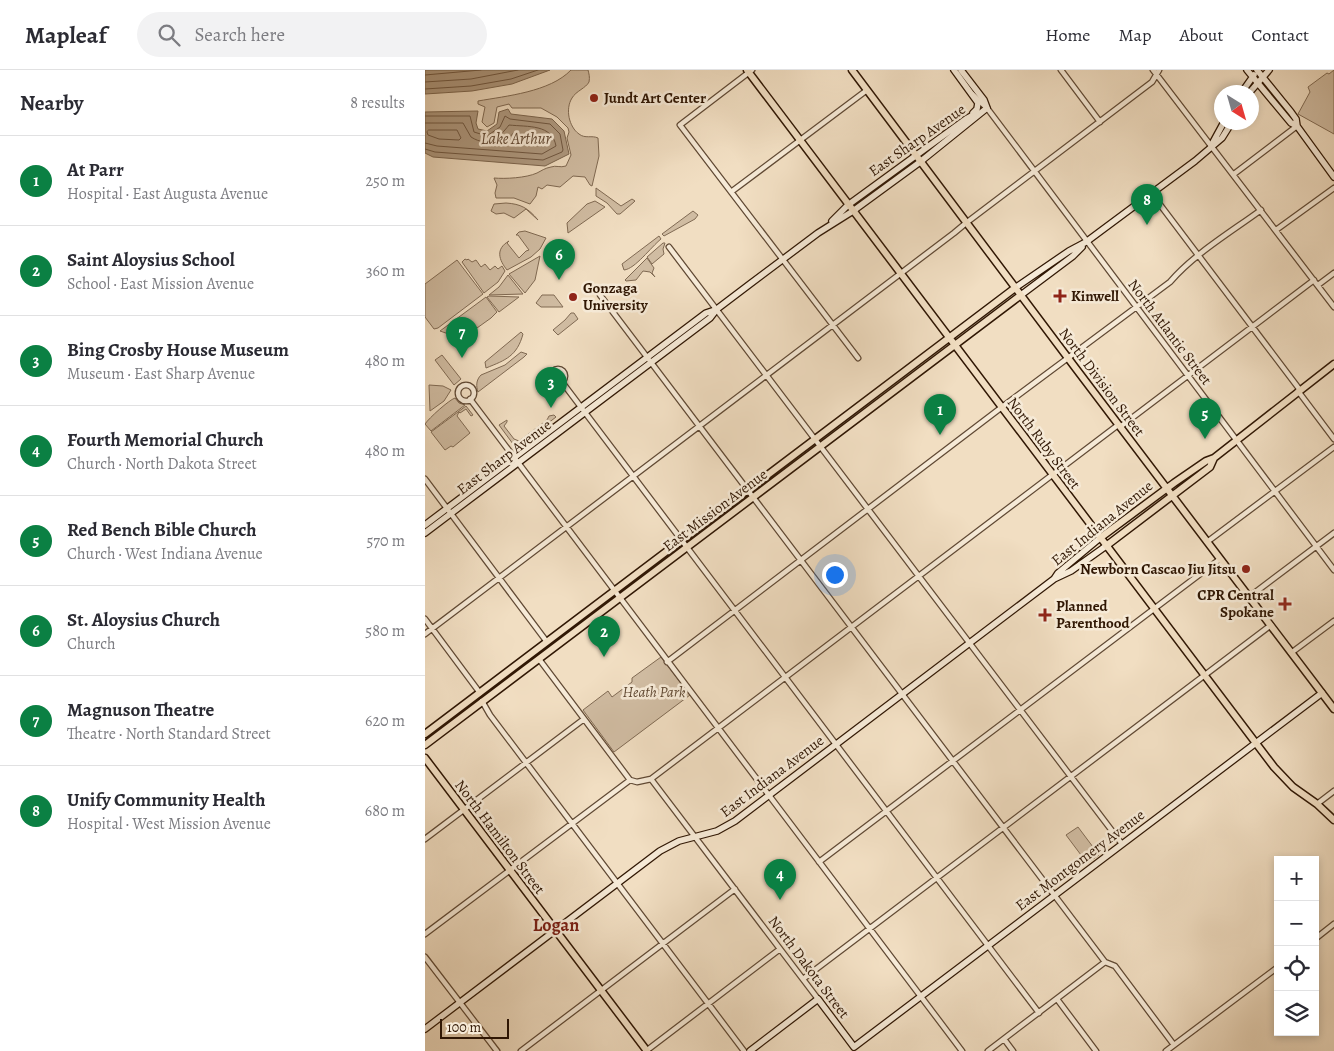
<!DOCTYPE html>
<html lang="en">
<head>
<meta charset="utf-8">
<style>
  :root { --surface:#fff; --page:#f2f2f3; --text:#2b2b33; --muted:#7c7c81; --line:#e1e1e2; --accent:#0b8043 }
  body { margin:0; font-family:Alegreya,serif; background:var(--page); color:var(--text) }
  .controls { position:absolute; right:15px; bottom:15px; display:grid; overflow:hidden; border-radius:0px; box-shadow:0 2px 8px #0003 }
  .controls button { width:45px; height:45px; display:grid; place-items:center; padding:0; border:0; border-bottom:1px solid var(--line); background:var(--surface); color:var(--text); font:25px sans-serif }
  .compass { position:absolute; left:789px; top:15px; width:45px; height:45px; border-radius:50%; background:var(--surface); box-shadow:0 2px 8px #0003; rotate:143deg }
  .scale { position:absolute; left:15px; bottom:12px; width:69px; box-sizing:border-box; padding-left:5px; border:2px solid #301704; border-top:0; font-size:14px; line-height:18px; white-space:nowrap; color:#301704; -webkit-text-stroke:4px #f6ead7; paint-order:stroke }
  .you { position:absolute; left:409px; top:504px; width:18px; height:18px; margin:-12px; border:4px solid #fff; border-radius:50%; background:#1a73e8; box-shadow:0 0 0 8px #1a73e833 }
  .badge { display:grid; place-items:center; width:32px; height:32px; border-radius:50%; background:var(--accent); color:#fff; font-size:16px; font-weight:700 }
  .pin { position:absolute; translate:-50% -41px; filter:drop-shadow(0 1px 2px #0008) }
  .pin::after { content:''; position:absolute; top:26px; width:18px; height:15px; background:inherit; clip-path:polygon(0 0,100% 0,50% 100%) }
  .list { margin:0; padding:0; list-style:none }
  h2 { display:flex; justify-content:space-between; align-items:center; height:65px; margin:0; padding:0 20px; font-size:21px }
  h2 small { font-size:16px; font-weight:400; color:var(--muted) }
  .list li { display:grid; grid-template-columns:32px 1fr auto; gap:15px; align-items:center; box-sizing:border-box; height:90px; padding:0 20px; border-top:1px solid var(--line) }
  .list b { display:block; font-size:19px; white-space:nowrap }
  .list p { margin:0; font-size:16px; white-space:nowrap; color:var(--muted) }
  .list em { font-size:16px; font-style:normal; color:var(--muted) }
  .icon { flex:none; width:28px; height:28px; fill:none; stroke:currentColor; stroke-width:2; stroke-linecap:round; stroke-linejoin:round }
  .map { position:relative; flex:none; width:909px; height:981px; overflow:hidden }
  header { display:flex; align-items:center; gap:30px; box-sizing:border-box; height:70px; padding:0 25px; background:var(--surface); border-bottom:1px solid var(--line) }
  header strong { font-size:24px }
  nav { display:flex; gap:28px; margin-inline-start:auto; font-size:18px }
  .search { width:350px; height:45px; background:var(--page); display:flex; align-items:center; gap:12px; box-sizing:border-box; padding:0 18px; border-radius:28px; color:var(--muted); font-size:19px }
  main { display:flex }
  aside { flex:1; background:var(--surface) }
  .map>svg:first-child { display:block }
</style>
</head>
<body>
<header>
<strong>Mapleaf</strong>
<div class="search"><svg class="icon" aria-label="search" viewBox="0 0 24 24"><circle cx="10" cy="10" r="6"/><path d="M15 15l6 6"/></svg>Search here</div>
<nav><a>Home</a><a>Map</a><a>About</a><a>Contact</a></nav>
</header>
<main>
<aside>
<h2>Nearby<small>8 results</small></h2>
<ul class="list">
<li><span class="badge">1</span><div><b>At Parr</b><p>Hospital · East Augusta Avenue</p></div><em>250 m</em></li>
<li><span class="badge">2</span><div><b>Saint Aloysius School</b><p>School · East Mission Avenue</p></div><em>360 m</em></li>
<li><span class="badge">3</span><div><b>Bing Crosby House Museum</b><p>Museum · East Sharp Avenue</p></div><em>480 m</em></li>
<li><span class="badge">4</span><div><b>Fourth Memorial Church</b><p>Church · North Dakota Street</p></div><em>480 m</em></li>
<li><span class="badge">5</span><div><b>Red Bench Bible Church</b><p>Church · West Indiana Avenue</p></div><em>570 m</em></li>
<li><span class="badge">6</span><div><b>St. Aloysius Church</b><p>Church</p></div><em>580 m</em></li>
<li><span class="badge">7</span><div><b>Magnuson Theatre</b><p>Theatre · North Standard Street</p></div><em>620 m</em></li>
<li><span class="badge">8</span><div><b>Unify Community Health</b><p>Hospital · West Mission Avenue</p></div><em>680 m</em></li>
</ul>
</aside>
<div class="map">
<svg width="909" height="981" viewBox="0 0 909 981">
  <rect width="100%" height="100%" fill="#f1dec2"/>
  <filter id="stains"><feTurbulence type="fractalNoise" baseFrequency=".004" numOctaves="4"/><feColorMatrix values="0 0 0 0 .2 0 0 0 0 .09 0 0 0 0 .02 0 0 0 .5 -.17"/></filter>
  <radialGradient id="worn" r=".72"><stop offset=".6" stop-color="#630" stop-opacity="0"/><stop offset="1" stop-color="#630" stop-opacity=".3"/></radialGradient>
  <path fill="#d0bca2" stroke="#806a53" d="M146,0h17c1,4 2,7 1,12 -3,6 -13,9 -17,16 -7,11 -3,29 7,36 6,5 13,1 19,4l1,18 -7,30 -2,-1 -5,-8 -12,-1 -13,11 -13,-2 -5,4 -4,-2 -2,9 -6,8 -16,-6h-18l-1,-5 2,-8 -3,-7c11,1 32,0 43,-5 4,-2 8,-5 14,-6 5,-2 9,1 15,-1l5,-11 -4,-17 2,-6 -1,-4 -11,-11 -16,-9h-29l-3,-4 -12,3 -3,16 -7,4 -5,-5 3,-15 -7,-3v-3c28,-5 72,-9 93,-31z
    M909,0v64l-36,-20 12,-22 -2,-5 19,-14 2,1z
    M171,118l25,18 11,-7 3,2 -1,1 -14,12h-3l-10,-11 -11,-7z
    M170,131l10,6 -37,26 -1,-10 20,-19z
    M81,133c15,1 22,5 32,17l-12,-11 -12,9 -10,-5 -8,1 -5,-3 3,-7z
    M268,141l5,4 -3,4 -31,17 -2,-2z
    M100,161l21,7 -6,11 -9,8 -24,13c-8,-10 -12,-21 2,-29l-2,2 12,15 7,-7 3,-1 -11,-15h-2l3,-3z
    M234,166l2,3c-10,8 -26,30 -37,31l-2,-6z
    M238,173h2l-2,6 1,5 -12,10 -5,-7z
    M115,186l-5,24 -10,13 -16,-19z
    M222,188l7,10 -2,5 3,4 -5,-5 -7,-1 -7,9 -10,1 -1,-1z
    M40,189l2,1 1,-1 4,3 4,-2 5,7 4,-3 5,6 5,-4 3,3 4,-3 3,5 -7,11 -14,11 -22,-31z
    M32,190l26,34 -45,34 -4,1 -9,-12v-33z
    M83,205l15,19 -34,1 10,-8z
    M117,225h12l9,12h-22l-5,-4z
    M64,226l30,1 -20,15 -12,-15z
    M61,227l11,15 -6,6 -28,20h-3l-20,-7z
    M146,243h3l4,6 -20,16 -5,-5 12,-10z
    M96,262l2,2c-6,22 -17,26 -37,34l-1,-6z
    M96,282l6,2 -3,3 -46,35c-2,-6 -2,-12 3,-17l24,-10z
    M17,285l19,24 -7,6 -19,-25z
    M4,315l14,1 8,4 -7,11 -14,10z
    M30,328l4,5 6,2 -34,26 -6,-7c4,-6 24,-24 30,-26z
    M41,336l7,9 -2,1 -5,-7 -6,4 -1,-1 -2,4 13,17 -17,14 -2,-1 -6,4 -14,-18z
    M129,345l2,2 -40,31 -17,-23 8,-5v2l-3,4 10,13 5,2 28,-21 2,-4z
    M236,587l29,38 -76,57 -31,-42 25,-19 4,6 20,-15v-4z
    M653,757l21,28 -12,8 -21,-28z"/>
  <path fill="#af9a81" stroke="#7c664f" d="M0,0h125l-38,14 -40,7 -47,3z
    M83,39l3,5 41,5 12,12 5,23 -24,12 -112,-9 -8,-4v-41l53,-1 -2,12 2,6 9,2 10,-7 2,-12z"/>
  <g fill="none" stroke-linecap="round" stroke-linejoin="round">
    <path stroke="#705842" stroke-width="1" d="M0,5l56,-5
      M0,12l46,-3 47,-9
      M0,19l46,-3 40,-7 27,-9
      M0,46h45l4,16 13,4 13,-9 5,-11 5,3 40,5 10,10 3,16 -1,2 -19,8 -108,-8 -10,-3
      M0,53h38l8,14c18,11 27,2 38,-12 19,2 43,-1 47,21l-14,8 -105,-8 -12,-3
      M4,60h28l4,8 -2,2 -20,-1 -11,-4 -1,-3z
      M89,63l29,4 4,6 -6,3 -33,-3 -1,-3z"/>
    <g stroke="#604934" stroke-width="7">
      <path id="street" d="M327,0l-72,55 178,233
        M636,0l39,52
        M728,0l181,237
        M547,24l15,14 347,462
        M809,104l63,-48
        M306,122l136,-102
        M727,124l148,196
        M851,160l58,-42
        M244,177l453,597
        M893,215l16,-12
        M175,225l505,667 10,4 59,79
        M126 306a7 7 0 1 1 14 0a7 7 0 1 1-14 0Z
        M137,312l477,631
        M33 323a8 8 0 1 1 16 0a8 8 0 1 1-16 0Z
        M873,321l36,48
        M45,329l492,652
        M695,357l194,-147
        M0,409l122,163
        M782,472l127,-95
        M824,527l85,-64
        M0,549l55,74
        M0,564l529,-401 12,-10 186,-141 7,-12
        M866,583l43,-32
        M114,589l91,121
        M242,592l335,-255 168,-125c24,-28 61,-50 91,-72
        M57,631l8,14 254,336
        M226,709l167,220
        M892,734l17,-13
        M0,769l159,-120
        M394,792l401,-303
        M0,864l205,-154 7,2 14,-3 467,-354
        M890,869l19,-15
        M0,887l72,94
        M378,909l468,-354
        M632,929l39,52
        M579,969l9,12
        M96,981l214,-162
        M221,981l134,-102
        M563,981l117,-89
        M741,981l112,-84"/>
    </g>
    <g stroke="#301704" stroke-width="8">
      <path id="secondary" d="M529,0l24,33 -1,6 -4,4
        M536,0l23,30 3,8
        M822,0l44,53 6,3 37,51
        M832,0l34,42 5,7 1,7
        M817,22l12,-17
        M825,22l19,-22
        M787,74l12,-22
        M407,151l16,-16 118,-86 11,-6
        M590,218l54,-37 17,-9 109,-81 27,-23 10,-16
        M596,225l52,-39 9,-9
        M0,455l281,-212 9,-3
        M0,463l285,-215 7,-9 33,-25 68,-51 35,-22 67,-49 67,-54
        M629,509l4,-6 42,-35
        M0,959l235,-178 19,-10 38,-10 18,-10 319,-242 17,-8 35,-25
        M325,981l68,-52 36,48 468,-354"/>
    </g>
    <g stroke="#301704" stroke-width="9">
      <path id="primary" d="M322,0l527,697 19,20 24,17 17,16
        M427,0l225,300 257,339
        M675,468l74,-55 32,-22 8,-3 120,-94
        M681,476l104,-79 4,-9
        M0,664l590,-446
        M0,675l596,-450
        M0,688l222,293"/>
    </g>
    <use href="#street" stroke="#f6ead7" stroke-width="4.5"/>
    <use href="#secondary" stroke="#f6ead7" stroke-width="5.5"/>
    <use href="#primary" stroke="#f1dec2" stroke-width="6"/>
  </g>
  <g fill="#8f2418" stroke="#f6ead7" stroke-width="2">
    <circle cx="169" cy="28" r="5"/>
    <path d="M632.5 218.5h5v5h5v5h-5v5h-5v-5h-5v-5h5z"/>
    <circle cx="148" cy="227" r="5"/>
    <circle cx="821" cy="499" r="5"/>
    <path d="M857.5 526.5h5v5h5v5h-5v5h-5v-5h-5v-5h5z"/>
    <path d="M617.5 537.5h5v5h5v5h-5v5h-5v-5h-5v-5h5z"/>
  </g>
  <g text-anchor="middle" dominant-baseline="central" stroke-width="5" stroke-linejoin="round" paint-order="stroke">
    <g font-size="15" font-weight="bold" fill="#301704" stroke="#f6ead7" text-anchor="start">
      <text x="179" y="28">Jundt Art Center</text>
      <text x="158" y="218">Gonzaga<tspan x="158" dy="17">University</tspan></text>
      <text x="646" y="226">Kinwell</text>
      <text x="811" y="499" text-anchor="end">Newborn Cascao Jiu Jitsu</text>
      <text x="849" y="525" text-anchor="end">CPR Central<tspan x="849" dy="17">Spokane</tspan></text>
      <text x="631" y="536">Planned<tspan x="631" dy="17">Parenthood</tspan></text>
    </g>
    <g font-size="15" fill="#301704" stroke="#f6ead7">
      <text transform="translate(492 70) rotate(-35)">East Sharp Avenue</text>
      <text transform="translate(745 262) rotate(53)">North Atlantic Street</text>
      <text transform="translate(677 312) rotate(53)">North Division Street</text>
      <text transform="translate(619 373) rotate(53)">North Ruby Street</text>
      <text transform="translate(79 387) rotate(-37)">East Sharp Avenue</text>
      <text transform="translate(290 440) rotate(-37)">East Mission Avenue</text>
      <text transform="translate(677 453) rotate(-39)">East Indiana Avenue</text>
      <text transform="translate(347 706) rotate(-37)">East Indiana Avenue</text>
      <text transform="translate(75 767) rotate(53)">North Hamilton Street</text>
      <text transform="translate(655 790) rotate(-37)">East Montgomery Avenue</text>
      <text transform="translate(384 897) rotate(53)">North Dakota Street</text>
    </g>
    <g font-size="15" font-style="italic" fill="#604933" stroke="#f6ead7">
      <text x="229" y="622">Heath Park</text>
    </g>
    <g font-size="16" font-style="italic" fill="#634b36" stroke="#f6ead7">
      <text x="91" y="69">Lake Arthur</text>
    </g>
    <g font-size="18" font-weight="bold" fill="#7a1f14" stroke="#f6ead7">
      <text x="131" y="855">Logan</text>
    </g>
  </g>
  <rect width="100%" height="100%" filter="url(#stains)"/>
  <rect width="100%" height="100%" fill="url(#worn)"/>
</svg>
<div class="controls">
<button>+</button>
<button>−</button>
<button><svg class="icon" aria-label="locate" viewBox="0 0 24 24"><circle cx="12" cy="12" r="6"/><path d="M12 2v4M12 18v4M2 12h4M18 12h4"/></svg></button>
<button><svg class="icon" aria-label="layers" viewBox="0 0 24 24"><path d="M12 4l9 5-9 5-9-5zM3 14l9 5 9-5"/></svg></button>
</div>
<svg class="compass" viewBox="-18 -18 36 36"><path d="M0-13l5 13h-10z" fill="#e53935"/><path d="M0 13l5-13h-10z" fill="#7c7c81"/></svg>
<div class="scale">100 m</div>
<div class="you"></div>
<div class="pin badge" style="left:515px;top:365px">1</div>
<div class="pin badge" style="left:179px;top:587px">2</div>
<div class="pin badge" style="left:126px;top:338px">3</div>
<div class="pin badge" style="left:355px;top:830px">4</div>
<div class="pin badge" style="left:780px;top:369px">5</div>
<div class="pin badge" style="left:134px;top:210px">6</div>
<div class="pin badge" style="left:37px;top:288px">7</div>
<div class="pin badge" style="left:722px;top:155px">8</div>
</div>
</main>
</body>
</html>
